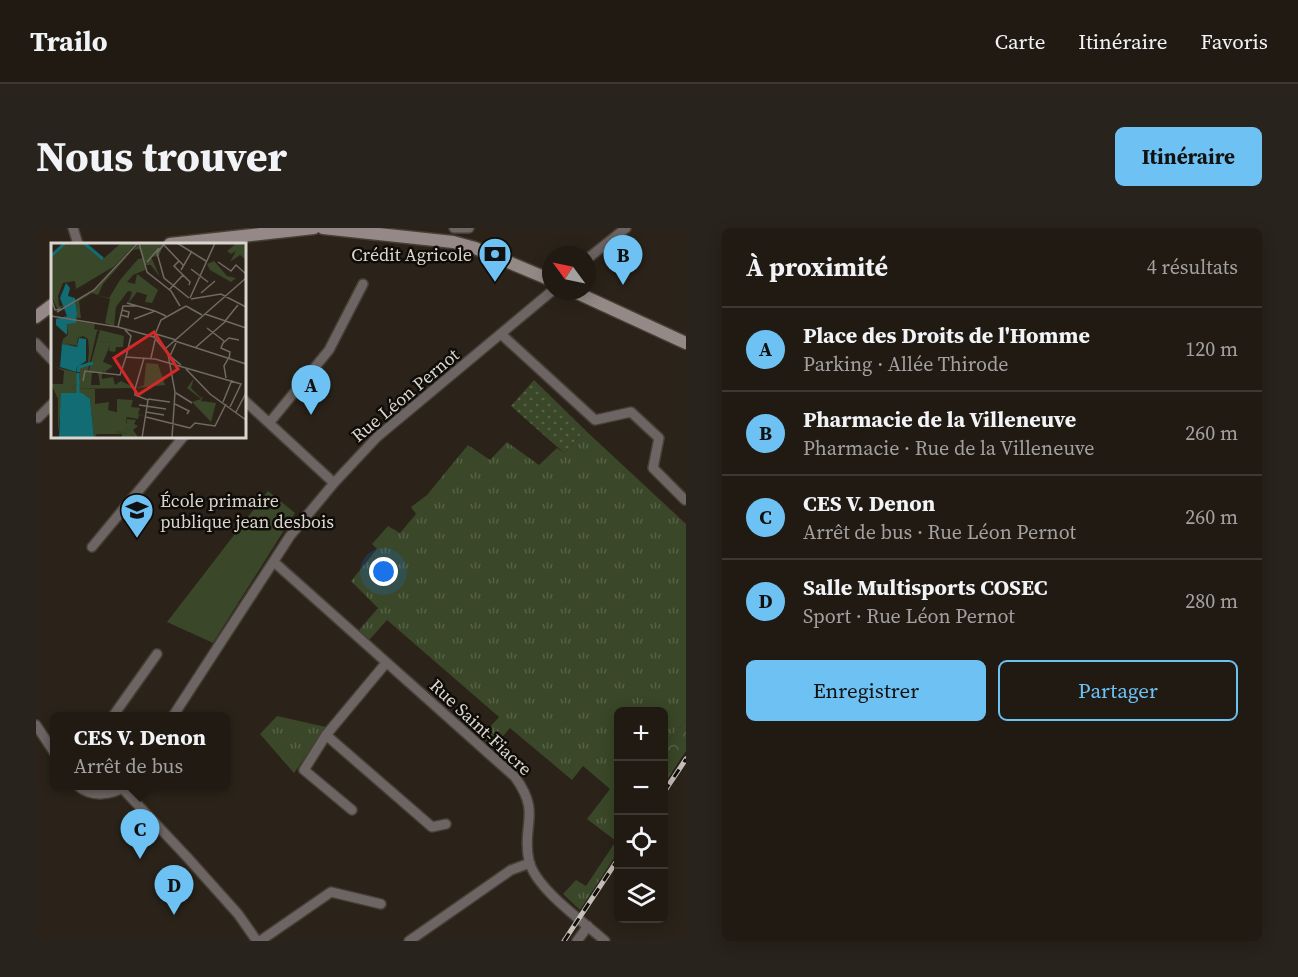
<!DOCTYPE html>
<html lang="fr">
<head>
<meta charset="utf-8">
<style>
  :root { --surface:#201a13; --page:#28231c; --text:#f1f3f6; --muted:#a2a1a0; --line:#3d3833; --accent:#6dc2f3 }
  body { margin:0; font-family:"Source Serif 4",serif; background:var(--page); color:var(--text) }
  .controls { position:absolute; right:18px; bottom:18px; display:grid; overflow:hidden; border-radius:9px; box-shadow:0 3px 15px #0003 }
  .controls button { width:54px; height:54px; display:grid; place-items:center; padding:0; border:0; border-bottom:2px solid var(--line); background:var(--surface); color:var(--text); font:30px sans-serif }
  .compass { position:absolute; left:506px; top:18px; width:54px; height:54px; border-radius:50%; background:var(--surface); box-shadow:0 3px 15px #0003; rotate:303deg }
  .you { position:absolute; left:348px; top:344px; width:21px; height:21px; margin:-15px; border:4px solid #fff; border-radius:50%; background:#1a73e8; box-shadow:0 0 0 9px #1a73e833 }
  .badge { display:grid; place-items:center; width:39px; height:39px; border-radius:50%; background:var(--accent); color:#111; font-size:20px; font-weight:700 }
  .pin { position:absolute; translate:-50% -50px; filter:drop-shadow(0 2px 3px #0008) }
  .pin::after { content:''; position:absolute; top:32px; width:21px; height:18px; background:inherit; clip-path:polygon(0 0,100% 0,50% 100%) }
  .popup { position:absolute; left:14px; top:484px; width:180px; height:78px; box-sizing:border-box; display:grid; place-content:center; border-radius:9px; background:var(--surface); filter:drop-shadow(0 2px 4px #0005); font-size:20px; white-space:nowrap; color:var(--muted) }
  .popup b { font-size:22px; color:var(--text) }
  .popup::after { content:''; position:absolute; left:50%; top:100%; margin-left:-12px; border:12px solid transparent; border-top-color:var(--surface) }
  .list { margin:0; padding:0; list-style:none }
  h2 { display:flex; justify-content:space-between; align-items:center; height:78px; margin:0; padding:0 24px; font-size:26px }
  h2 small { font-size:20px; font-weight:400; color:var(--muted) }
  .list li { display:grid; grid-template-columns:39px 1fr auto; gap:18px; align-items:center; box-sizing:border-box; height:84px; padding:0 24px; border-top:2px solid var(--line) }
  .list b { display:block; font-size:22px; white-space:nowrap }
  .list p { margin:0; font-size:20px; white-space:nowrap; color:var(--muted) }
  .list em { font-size:20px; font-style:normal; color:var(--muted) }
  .actions { display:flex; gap:12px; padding:18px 24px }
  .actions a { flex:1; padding:14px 0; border:2px solid var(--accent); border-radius:9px; text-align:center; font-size:21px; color:var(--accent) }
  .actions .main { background:var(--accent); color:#111 }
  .icon { flex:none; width:33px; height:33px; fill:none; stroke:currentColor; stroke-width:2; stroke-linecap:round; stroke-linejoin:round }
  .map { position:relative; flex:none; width:650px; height:713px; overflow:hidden; border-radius:9px }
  header { display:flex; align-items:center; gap:36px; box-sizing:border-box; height:84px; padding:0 30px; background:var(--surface); border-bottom:2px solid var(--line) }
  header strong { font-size:28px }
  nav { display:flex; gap:33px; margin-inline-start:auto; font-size:21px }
  .intro { display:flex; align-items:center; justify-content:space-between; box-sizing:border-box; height:144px; padding:0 36px }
  h1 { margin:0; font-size:42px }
  .button { padding:15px 27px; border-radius:9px; background:var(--accent); color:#111; font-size:21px; font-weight:700 }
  main { display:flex; gap:36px; padding:0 36px }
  aside { flex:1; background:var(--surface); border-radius:9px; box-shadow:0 3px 15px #0003 }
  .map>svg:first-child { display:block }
</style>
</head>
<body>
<header>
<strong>Trailo</strong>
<nav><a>Carte</a><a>Itinéraire</a><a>Favoris</a></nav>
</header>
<div class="intro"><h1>Nous trouver</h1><a class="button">Itinéraire</a></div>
<main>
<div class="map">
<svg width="650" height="713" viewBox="0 0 650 713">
  <defs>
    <pattern id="grass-tufts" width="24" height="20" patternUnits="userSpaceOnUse" patternTransform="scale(1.5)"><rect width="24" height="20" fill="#3a4728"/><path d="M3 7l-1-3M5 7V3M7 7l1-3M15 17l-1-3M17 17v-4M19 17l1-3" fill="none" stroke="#566146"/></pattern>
    <pattern id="forest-crowns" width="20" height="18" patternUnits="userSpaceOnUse" patternTransform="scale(1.5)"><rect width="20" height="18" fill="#3a4728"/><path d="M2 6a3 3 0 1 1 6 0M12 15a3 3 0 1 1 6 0" fill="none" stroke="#566146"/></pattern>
    <pattern id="garden-dots" width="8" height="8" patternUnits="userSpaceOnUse" patternTransform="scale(1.5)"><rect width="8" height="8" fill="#3a4728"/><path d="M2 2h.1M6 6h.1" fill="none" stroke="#566146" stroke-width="1.8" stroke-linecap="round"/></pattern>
  </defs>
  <rect width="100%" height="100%" fill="#2b2319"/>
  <path fill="url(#grass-tufts)" d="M549,202l101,94v197l-22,23v-32h-46v140l-38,58 -17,-16 13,-14 10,6 30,-45 -29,-22 23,-30 -27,-23 -11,14 -62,-52 -13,15 -2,6 -14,-12 18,-20 -112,-97 -18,20 -10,-10 19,-22 -27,-27 26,-32 -5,-5 16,-18 12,7 16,-19 -5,-7 16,-12 41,-50 22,15 17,-18 32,23 18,-17 7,5z
    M241,488l49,11 -32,46 -34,-39z"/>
  <path fill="url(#forest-crowns)" d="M650,493v30l-22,33v-40z"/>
  <path fill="#3a4728" d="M232,263l27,22 -82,130 -46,-21z"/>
  <path fill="url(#garden-dots)" d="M498,152l51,50 -21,23 -53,-47z"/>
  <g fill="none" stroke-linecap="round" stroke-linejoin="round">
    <g stroke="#473f36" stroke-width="12">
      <path id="street" d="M37,0l5,16
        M418,0h15
        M551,31l39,-31
        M466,107l93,85 36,-8 28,26 -6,30 32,32
        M0,115l16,17
        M208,172l90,83
        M2,190l14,-14
        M234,194l59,-72 34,-66
        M56,319l92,-111
        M238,334l241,215c27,37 6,48 14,84 7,28 55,61 76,80
        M77,488l44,-62
        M137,488l117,-180 44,-53 43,-46 175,-146
        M0,497l18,27
        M290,507l106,92 14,-3
        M42,558c14,12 34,9 48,0
        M86,560l65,69 51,57 19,27
        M316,582l-48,-40 22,-35 60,-72
        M224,713l71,-49 50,12
        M373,713l102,-71 19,-7
        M541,713l11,-15"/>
    </g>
    <g stroke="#473f36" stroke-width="15">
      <path id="secondary" d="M287,0l130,14 22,6 76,32
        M134,16l144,-16
        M537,63l113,52
        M0,89l16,-12"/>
    </g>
    <use href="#street" stroke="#6c6563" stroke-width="9"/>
    <use href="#secondary" stroke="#948986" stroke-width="12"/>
    <g stroke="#c4bfb8" stroke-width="5">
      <path id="rail" d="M628,564l22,-33
        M528,713l54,-82"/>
    </g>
    <use href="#rail" stroke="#100d09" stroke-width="3" stroke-dasharray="9" stroke-linecap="butt"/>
  </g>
  <defs>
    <g id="bank-pin" transform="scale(1.725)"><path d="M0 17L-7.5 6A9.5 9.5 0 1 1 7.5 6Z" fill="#6dc2f3" stroke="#100d09"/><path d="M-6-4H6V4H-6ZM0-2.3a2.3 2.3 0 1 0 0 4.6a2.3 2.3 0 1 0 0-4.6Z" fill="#111"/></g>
    <g id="school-pin" transform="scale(1.725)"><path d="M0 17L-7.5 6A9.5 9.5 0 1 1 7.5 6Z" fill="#6dc2f3" stroke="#100d09"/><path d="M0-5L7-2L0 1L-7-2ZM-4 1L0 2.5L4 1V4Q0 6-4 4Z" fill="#111"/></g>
  </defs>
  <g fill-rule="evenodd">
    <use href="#bank-pin" x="459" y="26"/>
    <use href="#school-pin" x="101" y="282"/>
  </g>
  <g text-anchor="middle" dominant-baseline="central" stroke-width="5" stroke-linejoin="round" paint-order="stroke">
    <g font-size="18" fill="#dad5cf" stroke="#100d09" text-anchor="end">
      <text x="436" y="26">Crédit Agricole</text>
      <text x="124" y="272" text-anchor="start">École primaire<tspan x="124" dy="21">publique jean desbois</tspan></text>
    </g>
    <g font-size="18" fill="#dad5cf" stroke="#100d09">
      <text transform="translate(369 167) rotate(-40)">Rue Léon Pernot</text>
      <text transform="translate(445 499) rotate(43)">Rue Saint-Fiacre</text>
    </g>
  </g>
  <g transform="translate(15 15)">
    <rect width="195" height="195" fill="#2b2319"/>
    <path d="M14,0h19l19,16 18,-16h16l-48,49 24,-25 -37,22 -1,-8 -12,2 -5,13 1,10h4l-5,4 -7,-14v-40zM89,0h24l-5,13 -8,1 9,20 -9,-12h-6v5l-12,5 -6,7 8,2 2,-10 21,16 -6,13 -7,-1 2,-7 -10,-3 -9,12 4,-12 -4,-1 -12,16 -2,19 -9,-3 5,-24 -18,-6 -13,8 2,17h-4l-1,-17 15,-8zM88,6l4,9 -5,1 -18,21 -11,18 -11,-3 5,-11 30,-34zM186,0l9,3v14l-6,-5 -10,7 6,-11 -5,3 -4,-3zM163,18l13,15 9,2 -5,4 -21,-12 -3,-6zM24,78l20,3 -1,5 5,1 -2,1 -9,39 -4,3 5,-3 11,-40 24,6 -1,11h-7l-1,5 -6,-1 1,-8 -12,-2 4,31 -10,1 -1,12h9l-2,-13 4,1v6l11,-2 2,8 6,-4 14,7 -64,1 9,-8 -1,-13 9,-6 1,-12 -1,-11 -5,-3 -5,2 -1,8 -12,-3 12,4 -15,-3 -4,22 5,-27 5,-4 -1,-11zM95,120l12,1 7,21 -29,3 8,-3zM143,135l-3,10 10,10 2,-2 -2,5 15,2 -5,19 -19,-20 9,-3 -14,-11zM66,156l16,1 -2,7 9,1 -2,6 7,2 -6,-1 -1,4 -21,-4zM76,176l9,1 -2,4 4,2 -5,4 5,7 -15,1v-4l11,1 -18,-3 11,-2z" fill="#3a4728" fill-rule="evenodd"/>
    <path d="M76,8l-13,14h-11l1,4 -20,13 9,-14zM5,124l22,6 2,8 -9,8h24v15l14,-2 -1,8 19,5 -1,8 5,1 -5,4 5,2 -15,2 18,3 -12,3v-4h-25l-3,4 -4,-39 -30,17 -2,16v-33l-7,-15h12l1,-13z" fill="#3a4728"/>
    <path d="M47,98l13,2 -8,19 10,4 -8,6 -12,-2z" fill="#3a4728"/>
    <path d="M15,40l4,5 -2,8 7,2 2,15 -1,10 -9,1v11l-11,-10v-6l11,-3 -7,-18zM28,95l7,1v22l-9,6 -1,5 -16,-5 2,-23 15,3zM10,150h21l8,6 4,39h-35z" fill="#116d73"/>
    <path fill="none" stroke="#116d73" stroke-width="3" d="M33,0l19,16M0,13l14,-13M27,129l1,-5 14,-4M27,130v20"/>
    <path fill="none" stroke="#716a62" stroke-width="1.5" d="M88,0l8,29 24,19 9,15M114,0l-8,10 7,25 25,20M126,0l29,18M112,1l20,21M128,18l-5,5 16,16 -1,3M96,19l12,-14M167,19l13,9 5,-6 10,9M140,26l17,13M130,27l11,-19M118,47l14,-15M150,50l14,-12M0,55l4,12 6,-1M139,55l25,-55M140,56l30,-5 25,13M76,60l28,8M135,63l16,9M6,69l37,-22 44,-47M154,71l41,14M70,72l7,2 1,-5 -7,-2M0,73l67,11M83,76l21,-8 11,5M174,78l13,-16M67,84l5,-21h15M67,84l36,10 14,17 7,38 -3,46M156,85l17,13M74,87l6,6 -5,21 29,2 86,25 -11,23M105,91l20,6M103,94l7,-17 25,-14M124,98l71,23M125,100l-6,13 11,9M145,104l30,-26M114,106l81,-71M100,115l4,-18M178,116l1,-7 -9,-4 2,-5 6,-5 10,2M135,126l24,25 36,26M175,135l-2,-12 4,-7M32,138l2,-10 35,4 6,-18M84,146v6l13,5 -6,38M84,146l9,-31M125,150l16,10M97,156l22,3M172,159l9,-22M124,161l14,7 -2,3M88,162l27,4M95,169l18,3M185,169l10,-19M95,174l44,11M139,185l5,-5 20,3 11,-22"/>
    <path fill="#d62828" fill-opacity="0.15" stroke="#d62828" stroke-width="3" d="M103,89l24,37 -40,26 -24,-37z"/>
    <rect width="195" height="195" fill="none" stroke="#dad5cf" stroke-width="3"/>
  </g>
</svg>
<div class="controls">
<button>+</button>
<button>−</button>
<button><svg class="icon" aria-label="locate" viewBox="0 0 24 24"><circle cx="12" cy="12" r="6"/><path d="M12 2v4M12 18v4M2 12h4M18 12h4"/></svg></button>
<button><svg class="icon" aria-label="layers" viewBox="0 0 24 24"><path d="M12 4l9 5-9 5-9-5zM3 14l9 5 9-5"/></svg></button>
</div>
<svg class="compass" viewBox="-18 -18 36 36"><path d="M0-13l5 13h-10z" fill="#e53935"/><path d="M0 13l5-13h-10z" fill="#a2a1a0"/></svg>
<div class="you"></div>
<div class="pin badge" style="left:275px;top:187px">A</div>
<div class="pin badge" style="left:587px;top:57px">B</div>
<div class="pin badge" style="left:104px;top:631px">C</div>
<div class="popup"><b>CES V. Denon</b>Arrêt de bus</div>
<div class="pin badge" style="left:138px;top:687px">D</div>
</div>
<aside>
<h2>À proximité<small>4 résultats</small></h2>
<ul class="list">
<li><span class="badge">A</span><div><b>Place des Droits de l'Homme</b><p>Parking · Allée Thirode</p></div><em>120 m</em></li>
<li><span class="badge">B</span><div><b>Pharmacie de la Villeneuve</b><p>Pharmacie · Rue de la Villeneuve</p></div><em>260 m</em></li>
<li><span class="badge">C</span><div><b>CES V. Denon</b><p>Arrêt de bus · Rue Léon Pernot</p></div><em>260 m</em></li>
<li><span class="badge">D</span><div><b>Salle Multisports COSEC</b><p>Sport · Rue Léon Pernot</p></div><em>280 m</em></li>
</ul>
<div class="actions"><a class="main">Enregistrer</a><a>Partager</a></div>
</aside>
</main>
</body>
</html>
